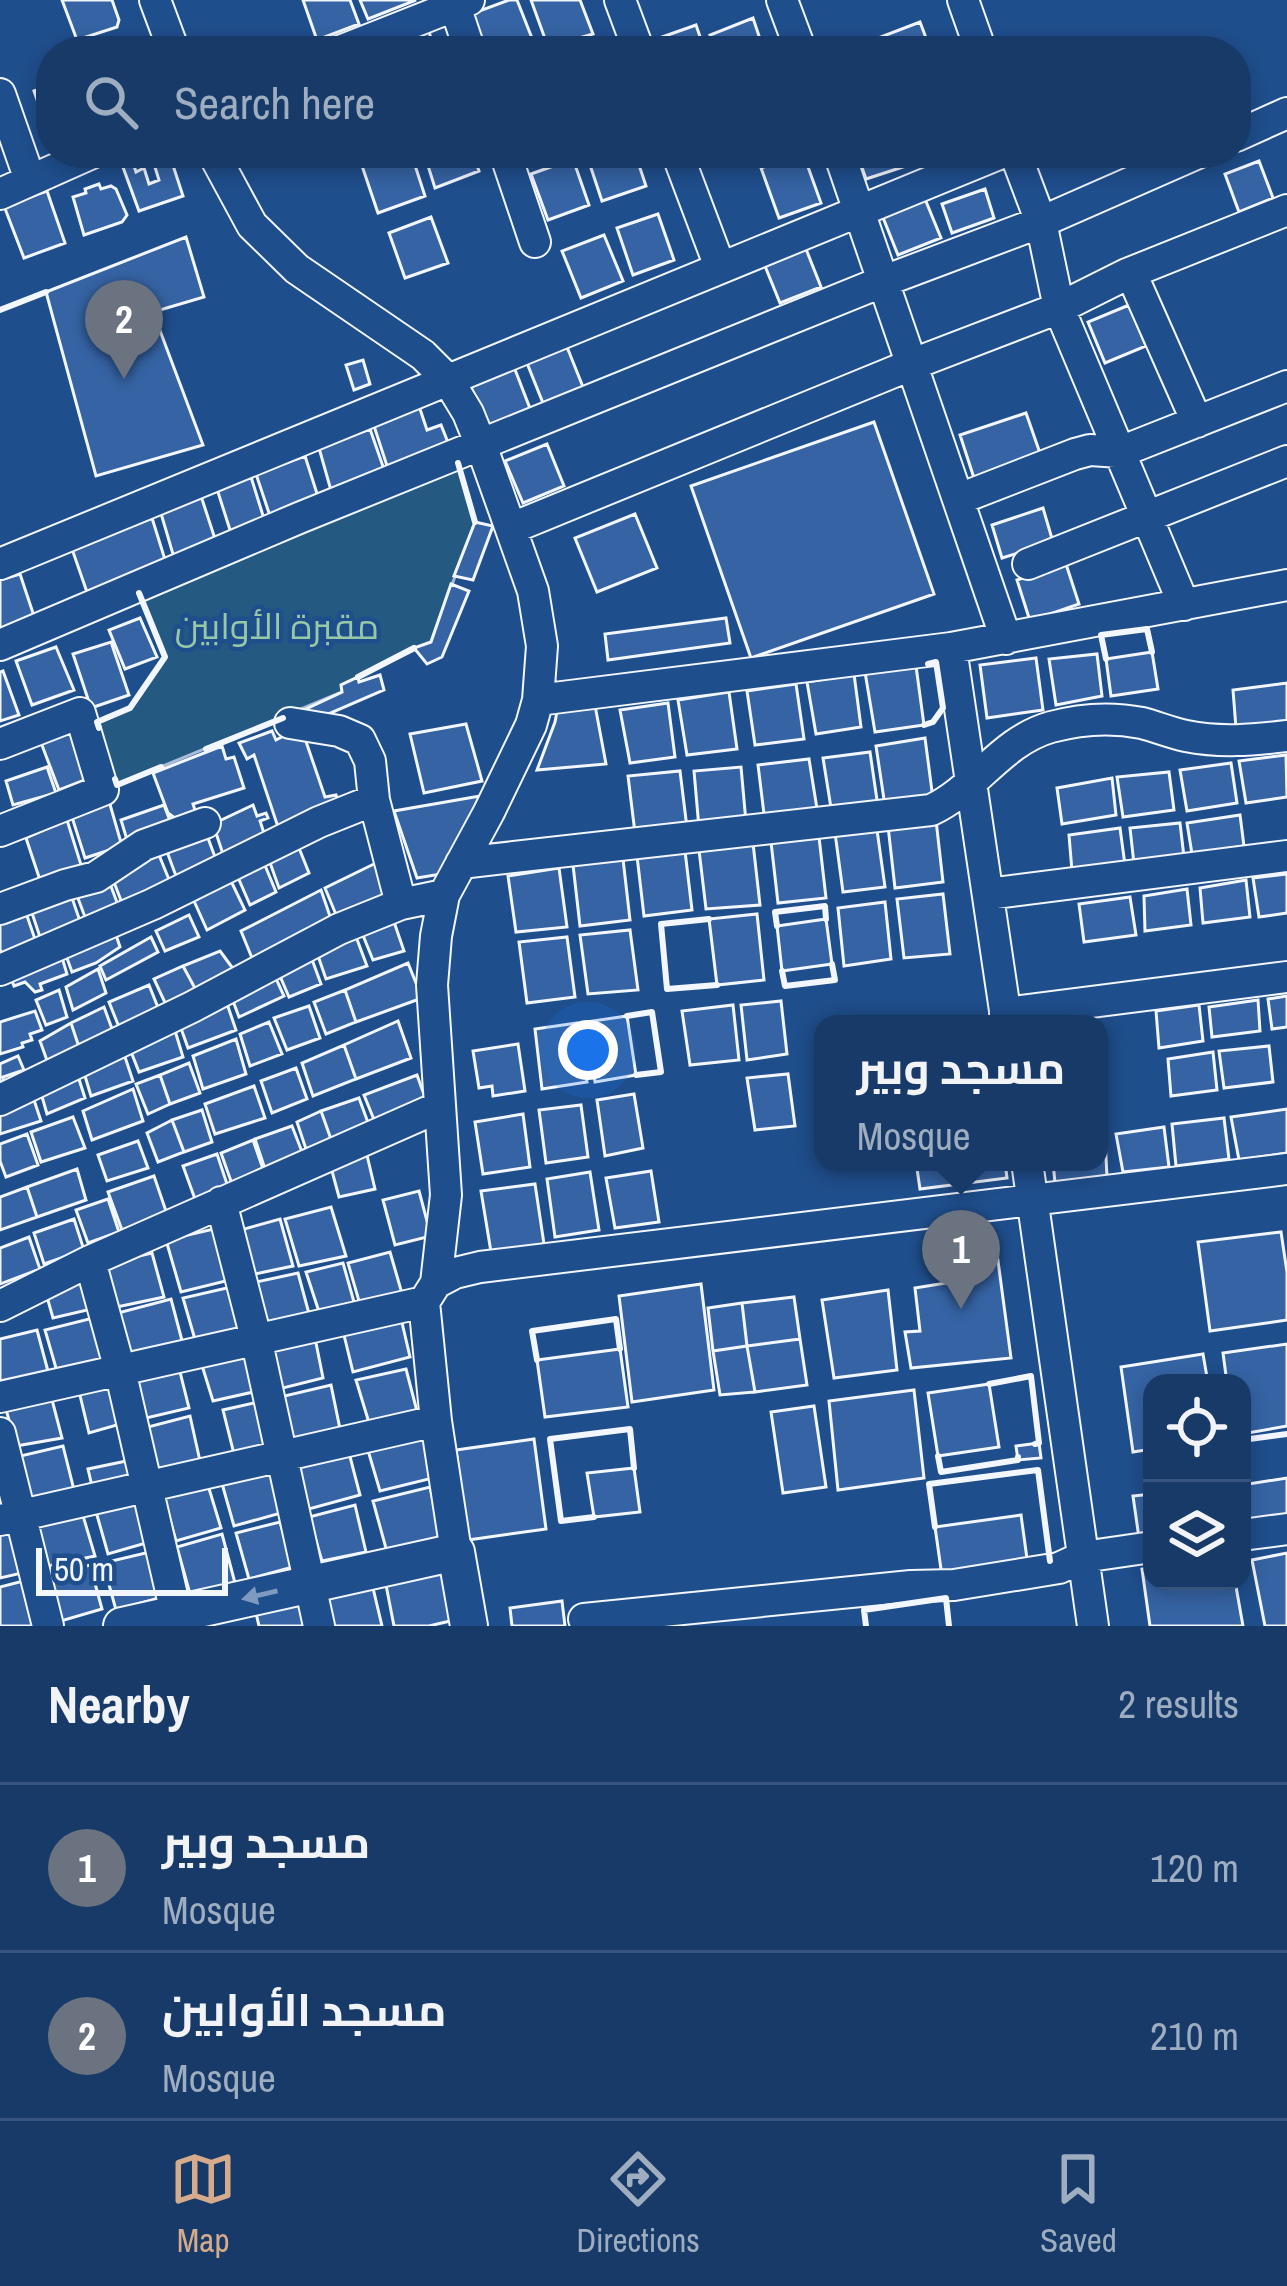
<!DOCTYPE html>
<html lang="en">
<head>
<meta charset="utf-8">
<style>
  :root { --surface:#173a69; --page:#20416f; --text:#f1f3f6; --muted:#9eadc0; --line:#36547d; --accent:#d6ab8b }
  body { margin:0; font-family:"Archivo Narrow",Cairo,sans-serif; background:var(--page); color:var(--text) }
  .controls { position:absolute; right:36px; bottom:36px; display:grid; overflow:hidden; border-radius:24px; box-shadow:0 6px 18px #0003 }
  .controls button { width:108px; height:108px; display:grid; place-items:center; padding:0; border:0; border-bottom:3px solid var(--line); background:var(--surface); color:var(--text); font:60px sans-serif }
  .scale { position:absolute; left:36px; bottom:30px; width:192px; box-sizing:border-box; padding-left:12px; border:6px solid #f2f6ff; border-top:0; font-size:33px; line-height:42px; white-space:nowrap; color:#f2f6ff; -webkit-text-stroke:9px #1f4e8c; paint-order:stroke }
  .you { position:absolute; left:588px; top:1050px; width:42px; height:42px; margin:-30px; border:9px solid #fff; border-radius:50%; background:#1a73e8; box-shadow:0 0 0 18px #1a73e833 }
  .badge { display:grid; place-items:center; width:78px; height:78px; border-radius:50%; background:var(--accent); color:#fff; font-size:39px; font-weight:700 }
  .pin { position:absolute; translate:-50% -99px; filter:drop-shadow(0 3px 6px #0008) }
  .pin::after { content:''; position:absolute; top:63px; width:42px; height:36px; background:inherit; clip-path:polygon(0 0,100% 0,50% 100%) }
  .popup { position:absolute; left:814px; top:1015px; width:294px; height:156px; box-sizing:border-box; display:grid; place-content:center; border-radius:24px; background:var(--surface); filter:drop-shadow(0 3px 9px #0005); font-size:39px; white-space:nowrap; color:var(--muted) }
  .popup b { font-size:45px; color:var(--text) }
  .popup::after { content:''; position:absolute; left:50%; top:100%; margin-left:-24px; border:24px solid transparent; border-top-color:var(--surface) }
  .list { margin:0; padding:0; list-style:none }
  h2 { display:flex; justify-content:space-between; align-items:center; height:156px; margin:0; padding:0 48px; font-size:51px }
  h2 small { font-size:39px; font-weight:400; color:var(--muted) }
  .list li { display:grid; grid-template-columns:78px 1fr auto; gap:36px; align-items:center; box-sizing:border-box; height:168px; padding:0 48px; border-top:3px solid var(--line) }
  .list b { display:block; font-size:45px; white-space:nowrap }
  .list p { margin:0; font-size:39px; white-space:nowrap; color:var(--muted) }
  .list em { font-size:39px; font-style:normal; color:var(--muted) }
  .icon { flex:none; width:66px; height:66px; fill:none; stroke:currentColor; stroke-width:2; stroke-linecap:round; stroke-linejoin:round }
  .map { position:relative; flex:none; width:1287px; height:1626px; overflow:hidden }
  .search { position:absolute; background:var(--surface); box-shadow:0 6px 18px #0003; left:36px; right:36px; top:36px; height:132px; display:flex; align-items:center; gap:30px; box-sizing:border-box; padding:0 42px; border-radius:48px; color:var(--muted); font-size:45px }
  .sheet { height:492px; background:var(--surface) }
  nav { display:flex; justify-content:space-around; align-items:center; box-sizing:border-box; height:168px; border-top:3px solid var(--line); background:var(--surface); font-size:33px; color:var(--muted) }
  nav a { display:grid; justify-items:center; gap:6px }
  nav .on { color:var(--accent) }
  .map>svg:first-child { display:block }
</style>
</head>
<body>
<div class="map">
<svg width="1287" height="1626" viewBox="0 0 1287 1626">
  <rect width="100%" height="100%" fill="#1f4e8c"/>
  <path fill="#245a82" stroke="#a8bbd7" stroke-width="3" d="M457,461l18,61 -44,120 -89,43v7l-225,93 -20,-63 33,-14 35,-51 -27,-63z"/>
  <path fill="#3563a3" stroke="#f2f6ff" stroke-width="3" d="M62,0h50l7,20 -2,7 -40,13z
    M303,0h47l9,24 -42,16z
    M360,0h56l-48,19z
    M509,0h8l20,51h-51l-15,-37z
    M531,0h49l13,34 -45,13z
    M753,18l11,33h-47l-7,-16z
    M920,22l11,29h-47l-6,-13z
    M696,25l9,26h-50l-4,-10z
    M429,31l5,20h-50l-1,-3z
    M51,85v55l-17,-49z
    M145,153h24l14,43 -44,15 -19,-52 11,-3 5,16 8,-4 5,16 10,-4 -5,-16 -5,1z
    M370,153h41l14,43 -47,17 -19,-56z
    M424,153h49l6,18 -44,17z
    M586,153h49l11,33 -44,15z
    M803,153l18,50 -42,15 -18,-50z
    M857,153h48l4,12 -43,14z
    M573,159l16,46 -41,15 -17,-46z
    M1259,161l14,37 -34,14 -14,-38z
    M99,184l2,5 10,-3 5,3 11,26 -5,7 -38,13 -11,-38 13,-4 -1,-4z
    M985,189l9,29 -42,15 -10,-29z
    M47,191l18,52 -41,15 -20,-52z
    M925,199l16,39 -43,17 -16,-40z
    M658,214l16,46 -41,15 -16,-47z
    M431,217l17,46 -43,15 -16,-45z
    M604,235l19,46 -42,17 -19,-47z
    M186,237l18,60 -51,15 50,133 -107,31 -50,-184z
    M806,249l15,38 -41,16 -15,-37z
    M1129,305l17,41 -41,17 -17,-41z
    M567,347l16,40 -40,16 -16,-40z
    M363,360l7,24 -16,6 -8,-25z
    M514,367l17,44 -45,17 -16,-44z
    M419,406l8,24 14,-5 8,20 -60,27 -16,-49z
    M1026,413l15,43 -67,22 -14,-43z
    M874,422l60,172 -183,64 -60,-172z
    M370,429l16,46 -54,19 -13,-46z
    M547,444l17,42 -41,17 -18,-42z
    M305,456l15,47 -49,16 -15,-45z
    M251,477l14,45 -34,11 -14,-44z
    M201,496l17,52 -43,13 -15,-51z
    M1043,508l10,34 -51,16 -10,-33z
    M635,514l22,54 -60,24 -22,-54z
    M152,518l15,48 -79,29 -16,-46z
    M475,522l18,4 -20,54 -19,-4z
    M1066,564l13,40 -49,17 -13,-41z
    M20,574l15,45 -35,11v-50z
    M451,584l18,7 -27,66 -15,7 -13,-16 17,-6z
    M140,618l17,39 -32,12 -16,-39z
    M726,618l4,25 -122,17 -3,-26z
    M111,642l18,53 -38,13 -18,-54z
    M56,647l18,43 -42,15 -16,-44z
    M1152,652l6,37 -47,7 -5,-37z
    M1097,654l5,42 -46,9 -7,-46z
    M1036,658l7,52 -56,8 -7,-53z
    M916,666l8,59 -49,7 -10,-60z
    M3,671l16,44 -19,6v-49z
    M854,674l7,53 -45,7 -9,-52z
    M380,675l4,15 -74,32 -4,-13 36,-17 -1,-7 17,-8 1,5z
    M1287,683v40l-51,5 -3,-38z
    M796,684l8,55 -49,6 -8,-54z
    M729,692l8,57 -50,6 -9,-55z
    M594,700l12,64 -69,6 18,-48 3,-16z
    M668,703l7,54 -45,6 -10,-53z
    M466,724l16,57 -58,12 -14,-59z
    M301,727l24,70 11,-2 4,11 -54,26 -9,-8 -23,-69 -7,4 -8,-16 33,-12 4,9z
    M72,728l18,50 -31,12 -19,-50z
    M925,738l8,61 -48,7 -9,-60z
    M222,746l4,13 8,-2 10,31 -51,16 5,15 -15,5 -15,-11 -15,-40z
    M870,752l8,55 -46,7 -9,-56z
    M1286,755l1,42 -41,6 -7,-42z
    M809,759l9,56 -53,7 -7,-57z
    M1231,763l6,40 -50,8 -7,-41z
    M47,767l9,26 -43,12 -7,-24z
    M741,767l5,55 -47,6 -5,-57z
    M680,771l7,57 -52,5 -7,-57z
    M1169,772l5,38 -51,7 -6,-40z
    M1112,778l4,37 -54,9 -5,-36z
    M480,796l-39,78 -24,4 -23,-67z
    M109,801l13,45 -37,12 -14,-44z
    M164,805l8,21 -44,17 -7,-23z
    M253,805l4,11 9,-3 2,5 -8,3 4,12 -41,21 -10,-30z
    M1240,815l4,31 -52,8 -5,-31z
    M67,820l15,48 -41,15 -15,-45z
    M936,820l7,62 -48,6 -7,-62z
    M1180,823l4,34 -50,7 -4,-36z
    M1120,828l5,37 -53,6 -3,-36z
    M205,830l10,27 -39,19 -10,-27z
    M877,830l8,57 -42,5 -8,-59z
    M819,837l7,61 -48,5 -7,-61z
    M297,843l12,30 -30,15 -11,-31z
    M753,843l7,62 -54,4 -7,-59z
    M685,851l7,59 -48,6 -7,-60z
    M159,855l11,27 -48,21 -10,-26z
    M623,859l7,61 -50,6 -7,-61z
    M264,863l12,29 -26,13 -13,-30z
    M376,863l12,37 -51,17 -12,-29z
    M559,868l8,59 -51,5 -8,-56z
    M1287,874v39l-28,4 -6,-39z
    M1246,880l4,37 -47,6 -3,-35z
    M109,881l12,32 -33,12 -12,-32z
    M231,881l14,29 -38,20 -13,-29z
    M1187,889l4,36 -46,6 -1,-35z
    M321,890l11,32 -78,41 -13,-32z
    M70,892l12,35 -41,13 -11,-33z
    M943,894l7,60 -46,4 -7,-59z
    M1130,897l6,38 -52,7 -5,-38z
    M885,902l6,57 -47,7 -6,-58z
    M25,910l13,38 -35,11 -3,-10v-30z
    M757,914l7,66 -47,5 -8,-66z
    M189,915l10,22 -34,14 -9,-20z
    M392,916l12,35 -31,9 -13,-32z
    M826,919l6,45 -50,7 -5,-45z
    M113,926l7,21 -24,16 -24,9 -9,-25z
    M630,930l8,60 -50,4 -8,-59z
    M355,934l12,32 -41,13 -10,-29z
    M151,937l7,15 -52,28 -6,-14z
    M567,937l8,60 -48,6 -8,-61z
    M60,951l7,23 -27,10 2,6 -7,2 -10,-10 -11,4 -2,-5 -11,4 -1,-12z
    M220,951l17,23 -40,18 -14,-26z
    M310,954l11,30 -32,13 -12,-28z
    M408,963l14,35 -66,24 -11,-32z
    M183,966l14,26 -30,15 -13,-28z
    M98,969l8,24 -33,17 -7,-23z
    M273,972l11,24 -45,21 -9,-24z
    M149,985l12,30 -40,17 -12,-30z
    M59,990l8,27 -21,8 -10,-25z
    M345,990l11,32 -30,12 -12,-32z
    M1287,996v31l-15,2 -4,-30z
    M225,998l11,32 -48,18 -10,-28z
    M1258,1000l2,31 -48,6 -3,-30z
    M781,1001l6,53 -40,6 -6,-55z
    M733,1005l6,55 -49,5 -8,-54z
    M1199,1005l4,36 -44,7 -3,-37z
    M309,1006l11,32 -33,12 -13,-32z
    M104,1007l11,30 -34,16 -10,-30z
    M35,1011l7,19 -12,4 2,6 -10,3 1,4 -23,7v-32z
    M627,1016l9,59 -41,7 -9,-60z
    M398,1021l13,37 -55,21 -12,-34z
    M269,1022l13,32 -32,12 -10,-32z
    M71,1023l10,30 -32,13 -9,-25z
    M577,1023l10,59 -45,7 -7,-60z
    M173,1024l10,33 -44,15 -11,-28z
    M236,1039l10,35 -43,15 -10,-33z
    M518,1044l7,47 -32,5 -1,-10 -13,2 -6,-37z
    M344,1045l12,34 -43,17 -11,-33z
    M1269,1046l4,36 -49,6 -5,-37z
    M122,1048l11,33 -42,15 -9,-30z
    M1213,1052l4,38 -46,6 -3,-37z
    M18,1056l6,14 -21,7 2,9 -5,2v-24z
    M189,1063l11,30 -30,11 -10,-29z
    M296,1068l11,31 -35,14 -11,-32z
    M76,1070l9,28 -38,16 -8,-28z
    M788,1074l7,52 -40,4 -8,-52z
    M160,1075l10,29 -22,10 -12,-30z
    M417,1075l10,28 -52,19 -11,-27z
    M254,1086l11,32 -50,16 -10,-30z
    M133,1089l10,32 -51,19 -9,-29z
    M31,1091l10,30 -41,13v-30z
    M634,1094l9,54 -38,8 -8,-56z
    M359,1098l11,30 -38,14 -11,-31z
    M581,1105l7,52 -42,6 -7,-53z
    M1287,1109v44l-48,7 -8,-43z
    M202,1110l10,32 -28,10 -12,-32z
    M321,1111l11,31 -25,10 -10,-30z
    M523,1114l7,53 -47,7 -8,-52z
    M73,1117l12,31 -44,14 -10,-30z
    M1224,1118l5,41 -53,7 -4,-42z
    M172,1120l12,32 -26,10 -11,-29z
    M292,1126l12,31 -38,15 -11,-33z
    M1164,1127l5,40 -46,5 -7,-38z
    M27,1134l11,31 -32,12 -6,-16v-17z
    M1099,1138h6l2,39 -52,6 -2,-21h46z
    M253,1140l11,32 -32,12 -11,-31z
    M138,1141l10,27 -41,13 -9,-26z
    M366,1151l9,38 -36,8 -10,-37z
    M217,1154l11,33 -33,12 -12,-33z
    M916,1162h89l2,16 -87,11z
    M77,1169l9,31 -49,17 -10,-30z
    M651,1171l8,51 -44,6 -9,-50z
    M590,1172l9,58 -44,7 -8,-58z
    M154,1176l13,38 -45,16 -14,-38z
    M535,1184l9,60 -53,8 -10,-61z
    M27,1187l10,30 -37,13v-33z
    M419,1191l12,45 -36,9 -12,-45z
    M108,1199l11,33 -31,11 -12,-33z
    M331,1207l15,49 -47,10 -14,-47z
    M74,1219l10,31 -40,14 -10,-31z
    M280,1219l13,47 -43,9 -13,-44z
    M218,1228l12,52 -49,12 -15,-52z
    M1281,1232l6,40v48l-77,11 -12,-89z
    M29,1237l11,32 -40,15v-36z
    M996,1246l15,112 -100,10 -6,-36 15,-1 -5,-43 37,-6 -4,-29z
    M390,1252l13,45 -42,11 -13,-45z
    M152,1253l12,44 -52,11 -13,-43z
    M343,1263l13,46 -35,9 -15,-46z
    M298,1273l13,48 -45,10 -14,-48z
    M87,1279l9,29 -43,10 -8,-28z
    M701,1284l13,106 -82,12 -13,-106z
    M231,1287l13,46 -48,10 -13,-45z
    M888,1290l9,80 -63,8 -12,-78z
    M794,1297l6,42 -53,7 -5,-43z
    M171,1299l13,49 -56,12 -14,-46z
    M742,1303l5,43 -34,5 -5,-43z
    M400,1314l10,43 -57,15 -11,-45z
    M97,1317l13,46 -52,12 -13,-45z
    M37,1330l12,45 -49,12v-48z
    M314,1333l9,45 -44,11 -10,-46z
    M800,1339l7,46 -52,7 -8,-46z
    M1287,1344v82l-45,8v-51h-15l-4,-30z
    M250,1346l12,44 -49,11 -13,-42z
    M747,1346l8,46 -35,3 -7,-44z
    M620,1349l8,58 -83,10 -8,-57z
    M1203,1354l5,29h-56v66l-19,3 -12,-85z
    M178,1364l11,44 -47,11 -13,-45z
    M406,1369l12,46 -48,11 -14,-46z
    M115,1379l9,44 -35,10 -11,-46z
    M989,1384l10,63 -61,9 -10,-63z
    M331,1385l9,44 -50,13 -10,-45z
    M914,1390l10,88 -86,12 -9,-89z
    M50,1392l12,46 -46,8 -12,-44z
    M263,1401l12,45 -41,8 -11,-44z
    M814,1406l12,81 -43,6 -12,-81z
    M190,1416l10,45 -44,10 -12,-43z
    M424,1433l9,45 -53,13 -13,-44z
    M534,1439l12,90 -78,11 -12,-90z
    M1039,1443l2,15 -23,2 -2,-14z
    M63,1446l11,44 -47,11 -11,-44z
    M348,1449l12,46 -51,14 -14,-46z
    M131,1460l4,15 -43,11 -4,-17z
    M270,1468l11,45 -47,13 -13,-46z
    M634,1468l6,44 -46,5 -7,-44z
    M1287,1478v43l-45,7v-43z
    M207,1482l14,46 -45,13 -13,-47z
    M430,1487l11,51 -54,14 -14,-51z
    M1152,1494v43l-13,1 -6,-42z
    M141,1497l12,44 -45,13 -13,-46z
    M355,1505l11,47 -44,9 -13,-44z
    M81,1509l14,47 -47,10 -14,-45z
    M1021,1515l7,51 -86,10 -7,-49z
    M280,1522l13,45 -44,12 -13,-46z
    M10,1525l12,48 -22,5v-51z
    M222,1534l13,49 -45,11 -13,-47z
    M154,1551l12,45 -50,14 -13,-47z
    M1287,1553v73h-22l-13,-66z
    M90,1565l12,44 -41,12 -15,-44z
    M1152,1568v13h83l8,45h-93l-8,-57z
    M442,1572l8,49 -21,5h-35l-8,-41z
    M23,1581l10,45h-33v-39z
    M373,1588l9,38h-55l-7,-27z
    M562,1601l3,25h-53l-2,-18z
    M299,1602l5,24h-45l-3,-13z"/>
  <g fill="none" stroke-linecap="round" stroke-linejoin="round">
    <g stroke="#f2f6ff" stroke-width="34">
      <path id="minor" d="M155,0l19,51
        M453,0l17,51
        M620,0l19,51
        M782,0l19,51
        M963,0l18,51
        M340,51l129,-51
        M0,94l30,86
        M1236,136l51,-23
        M213,153l39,72 45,44 126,86 25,25 20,33 13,32 52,146 9,55 -4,54 -7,25 -42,87 -45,83 -8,41 -4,49 14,210 -10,88 -12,19 12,119 20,131
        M505,153l30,89
        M677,153l43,114
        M839,153l167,486
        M1015,153l26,69 18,86 125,297
        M0,194l92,-41
        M1131,273l66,149
        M959,499l116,-45 15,-4 30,2 167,-66
        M512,528l401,-164 146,-56 68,-34 160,-64
        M0,564l1001,-411
        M1028,564l259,-103
        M0,645l299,-127 585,-237 157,-59 157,-69
        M951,648l56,376
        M538,700l413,-52 336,-63
        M290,723l49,8 21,9 10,21 4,39 27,104
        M0,744l80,-31 23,77 -103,41
        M461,863l470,-53c44,-20 70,-69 120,-83 29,-8 61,-10 91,-4 15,4 29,10 44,13 35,7 66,4 101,0
        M988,894l299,-38
        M0,909l65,-24 31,-8 48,-32 61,-22
        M0,970l153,-66 166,-82 55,-22
        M1005,1013l282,-36
        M0,1100l192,-93 147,-78 62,-25 43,-9
        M1027,1162l66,464
        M221,1202l35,136 63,288
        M90,1261l30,109 59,256
        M436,1283l19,-10 25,-6 807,-98
        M0,1306l90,-45 349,-154
        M0,1397l424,-95
        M0,1433l48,193
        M0,1520l436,-99
        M1242,1535l45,-6
        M584,1619l327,-33 43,-1 105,-17 24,-11 69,-10"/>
    </g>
    <g stroke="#f2f6ff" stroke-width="40">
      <path id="major" d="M122,1626l334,-74 13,74"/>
    </g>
    <use href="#minor" stroke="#1f4e8c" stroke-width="30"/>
    <use href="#major" stroke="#1f4e8c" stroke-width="36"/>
    <path stroke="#f2f6ff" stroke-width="6" d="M0,310l46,-18
      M458,463l17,59
      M1106,659l-5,-24 46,-6 5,23
      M358,677l56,-29
      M924,725l9,-3 10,-14 -7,-46 -8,2
      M99,728l-2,-6 33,-14 35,-51 -26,-64
      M206,749l77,-31
      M115,779l2,6 44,-18
      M709,919l-48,5 6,65 50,-4
      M777,926l-2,-14 50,-6 1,13
      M782,971l3,15 50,-6 -3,-16
      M627,1016l25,-4 9,60 -25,3
      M537,1360l-5,-29 84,-12 4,30
      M989,1384l42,-8 8,67 -4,1
      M1242,1440l45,-6
      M938,1456l3,16 77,-12v-3
      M594,1517l-33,4 -11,-82 80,-10 4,39
      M935,1527l-6,-43 109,-14 12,91
      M866,1626l-2,-16 82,-12 3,28"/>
  </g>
  <defs><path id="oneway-solid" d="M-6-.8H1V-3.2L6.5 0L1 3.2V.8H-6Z" transform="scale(3)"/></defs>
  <use fill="#7e9ac0" href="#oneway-solid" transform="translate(260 1595) rotate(167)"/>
  <g text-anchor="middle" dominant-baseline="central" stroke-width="9" stroke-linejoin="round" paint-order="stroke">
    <g font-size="36" fill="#97c8a6" stroke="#1f4e8c">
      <text x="277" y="626">مقبرة الأوابين</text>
    </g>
  </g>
</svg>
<div class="controls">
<button><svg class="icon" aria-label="locate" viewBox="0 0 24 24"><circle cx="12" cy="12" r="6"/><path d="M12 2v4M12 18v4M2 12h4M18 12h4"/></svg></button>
<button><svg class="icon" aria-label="layers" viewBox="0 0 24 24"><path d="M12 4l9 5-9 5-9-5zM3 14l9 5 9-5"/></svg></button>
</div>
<div class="scale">50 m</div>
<div class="you"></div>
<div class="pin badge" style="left:961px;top:1309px;background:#6b7280">1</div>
<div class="popup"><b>مسجد وبير</b>Mosque</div>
<div class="pin badge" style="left:124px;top:379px;background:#6b7280">2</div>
<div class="search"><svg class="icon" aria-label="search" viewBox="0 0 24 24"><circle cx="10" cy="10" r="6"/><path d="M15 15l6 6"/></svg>Search here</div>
</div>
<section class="sheet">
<h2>Nearby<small>2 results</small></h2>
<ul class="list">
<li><span class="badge" style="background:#6b7280">1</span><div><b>مسجد وبير</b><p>Mosque</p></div><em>120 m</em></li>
<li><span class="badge" style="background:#6b7280">2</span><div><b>مسجد الأوابين</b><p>Mosque</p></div><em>210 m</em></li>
</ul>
</section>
<nav>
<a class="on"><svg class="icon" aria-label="map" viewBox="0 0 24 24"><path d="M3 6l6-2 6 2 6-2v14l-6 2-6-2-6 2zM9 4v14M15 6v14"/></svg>Map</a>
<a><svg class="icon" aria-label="directions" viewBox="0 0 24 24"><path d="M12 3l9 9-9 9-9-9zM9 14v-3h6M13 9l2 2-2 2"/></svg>Directions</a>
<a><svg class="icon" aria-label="saved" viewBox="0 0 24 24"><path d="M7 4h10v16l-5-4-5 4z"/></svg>Saved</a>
</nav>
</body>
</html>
